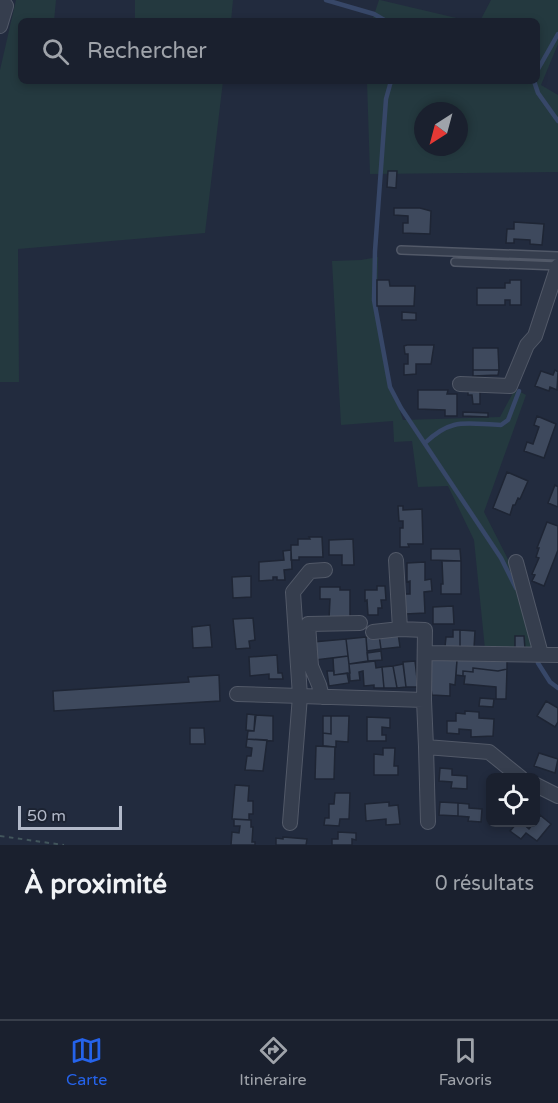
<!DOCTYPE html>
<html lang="fr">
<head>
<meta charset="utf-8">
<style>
  :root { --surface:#1a202e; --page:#232836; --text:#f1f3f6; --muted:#9fa3aa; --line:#383e4a; --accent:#2563eb }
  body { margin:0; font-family:"Varela Round",sans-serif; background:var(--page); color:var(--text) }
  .controls { position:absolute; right:18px; bottom:18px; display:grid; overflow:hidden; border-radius:9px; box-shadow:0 3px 9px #0003 }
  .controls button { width:54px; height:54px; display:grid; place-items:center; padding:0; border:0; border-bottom:2px solid var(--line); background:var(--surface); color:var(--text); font:30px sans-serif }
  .compass { position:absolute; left:414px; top:102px; width:54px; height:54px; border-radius:50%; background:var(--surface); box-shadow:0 3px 9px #0003; rotate:216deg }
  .scale { position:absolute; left:18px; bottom:15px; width:104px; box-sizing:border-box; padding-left:6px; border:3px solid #b2b9c9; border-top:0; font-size:16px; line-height:21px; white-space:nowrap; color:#b2b9c9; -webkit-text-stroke:4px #1c2332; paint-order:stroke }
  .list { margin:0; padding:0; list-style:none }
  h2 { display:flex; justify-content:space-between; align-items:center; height:78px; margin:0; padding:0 24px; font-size:26px }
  h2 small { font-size:20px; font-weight:400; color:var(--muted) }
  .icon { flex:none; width:33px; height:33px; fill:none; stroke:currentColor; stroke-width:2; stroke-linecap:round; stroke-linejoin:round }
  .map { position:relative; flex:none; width:558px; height:845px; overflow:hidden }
  .search { position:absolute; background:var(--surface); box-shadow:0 3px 9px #0003; left:18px; right:18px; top:18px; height:66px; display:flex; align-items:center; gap:15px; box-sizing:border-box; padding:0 21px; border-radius:9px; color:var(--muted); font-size:22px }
  .sheet { height:174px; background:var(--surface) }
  nav { display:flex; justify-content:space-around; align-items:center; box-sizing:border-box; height:84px; border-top:2px solid var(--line); background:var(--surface); font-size:16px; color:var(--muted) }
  nav a { display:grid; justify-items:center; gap:3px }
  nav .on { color:var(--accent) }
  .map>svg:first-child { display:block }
</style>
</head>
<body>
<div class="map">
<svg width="558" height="845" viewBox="0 0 558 845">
  <rect width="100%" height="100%" fill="#222b3e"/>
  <path fill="#24393f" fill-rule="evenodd" d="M16,0h40l-2,21h-33v60h202l-18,152 -187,16 1,133h-19v-312z
    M135,0h98l-2,21h-96z
    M379,0h1l89,21h-97z
    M491,0h67v44l-17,41 17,10v77l-188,2 -3,-93h170v-60h-57zM423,111h36v36h-36z
    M378,257l-1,49 14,80 12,34 97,-3 15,-28 11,6 -42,117 33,65 20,73 -52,-1 -11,-109 -26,-54 -30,1 -6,-46 -18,1 -1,-21 -52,4 -9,-164 29,-1z"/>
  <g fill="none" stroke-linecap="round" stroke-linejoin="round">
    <path stroke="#374768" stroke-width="4.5" d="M326,0l48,14 12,7
      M537,71l21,-37
      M391,81l-5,18 -11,152 -1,49 16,87 11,21 100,150 15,30
      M534,81l4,12 20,28
      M425,443c27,-26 41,-19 76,-18l7,-5 11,-29
      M538,663l12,19 8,6"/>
  </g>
  <path fill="#3e495d" stroke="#1e2534" stroke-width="1.5" d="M388,171h9l-1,17 -9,-1z
    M394,208h26l11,3 -1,23 -27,-1v-10h5v-7l-14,-1z
    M514,222l30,2 -2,21 -12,-1v-4l-16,-1v4h-8l1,-14h7z
    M377,280h12l1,6h25l-1,20h-37z
    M510,280h11v25h-11v-5h-5v5h-28v-17h28v-5h5z
    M402,312l14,1v7h-14z
    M407,345h27l-3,19h-15v10l-12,1v-11h4v-10h-3l-1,-8z
    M473,348h25l1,22h-26z
    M473,370h26l-1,5 -25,1z
    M555,370l3,2 -1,18 -7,-3 -1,4 -14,-5 6,-15 12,4z
    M468,386h12v18h-7l-1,-9h-4z
    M418,390h30l-1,4h10v22h-12v-6l-27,-1z
    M463,412l25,1v4l-25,-1z
    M537,416l19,8 -12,34 -20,-7 3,-9 6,2 6,-17 -5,-2z
    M507,472l21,9 -8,18 -2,-1 -3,7h-2l-3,10 -17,-7z
    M555,485l3,2v20l-10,-4z
    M398,506h5v4l19,-1 1,35h-15l1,3h-9v-19h3v-7h-4z
    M547,522l11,4v24l-14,36 -12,-5 3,-6 -3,-1 7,-16 -3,-1 3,-9h-2z
    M309,537h13l1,20h-24v3h-8v-15h7v-6h12z
    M353,539l1,26h-12v-10h-13v-15z
    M431,549h29l1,12 -30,-1z
    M291,550l1,19 -8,1 1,10h-8v-3h-4v3l-14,1v-19l25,-2 -1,-9z
    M442,561h19v33h-20v-10h2z
    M425,562v18l6,-1 1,12 -8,1 1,21 -20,1v-20h5v-13l-3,1v-19z
    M251,576v21l-18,1 -1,-21z
    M377,586h8l1,14h-5l1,8h-4v7h-10l-1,-15 -2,1v-11h12z
    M320,587h20v3h10v30l-21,-1 1,-20h-10z
    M453,606l1,18h-21v-17z
    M253,618l2,22 -6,1 1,7 -14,1 -3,-30z
    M210,625l2,22 -19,1 -1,-21z
    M453,630h7v17h-15l1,-10h7z
    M460,630l15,1 -1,17h-14z
    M398,633l2,14 -19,2 -2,-14z
    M379,635l2,14 -14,2 -1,-14z
    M515,636h9l1,13h-10z
    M366,637l2,24 -19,3 -3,-25z
    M346,639l2,17 -33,4 -2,-18z
    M381,651l1,9 -14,1 -1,-8z
    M277,655l1,18h4l1,6h-14v-5l-19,2 -1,-19z
    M348,656l2,17 -16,2 -1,-17z
    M464,658l43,3v8l-9,2 -25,-3v4l-10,-1v5l-7,-1 1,-15z
    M430,659l27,1 -2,25 -5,-1v12l-18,-1 -2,-12z
    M375,661l1,7 6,-1 2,21h-10v-3l-10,1 -1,-15 -4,1 1,8 -10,1 -1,-17z
    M415,661l3,26h-12l-3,-25z
    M403,664l3,23 -9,1 -4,-22z
    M393,666l4,22h-13l-2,-21z
    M473,668l25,3 9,-2 -1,30h-10v-12l-32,-3 1,-8h-2v-5l10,1z
    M327,671h7v4l13,-2 2,10 -20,3z
    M219,675l1,26 -166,10 -1,-20 136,-9 -1,-5z
    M480,698l14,1 -1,8 -14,-1z
    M546,701l12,7v14l-3,5 -18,-11z
    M465,711l14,1v6l15,1 -1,17 -22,1v-7l-12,-1v5l-12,-1v-12h9v-8l9,1z
    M247,714l9,1 -2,16 -8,-1z
    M255,715l18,1v25l-26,-2 1,-8h6z
    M323,716h8v18l-8,-1z
    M331,716h18l-1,26 -12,-1v6l-13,-1v-13l8,1z
    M367,717l23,1v10l-8,-1v8h4v6h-19z
    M190,728h14l1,16h-15z
    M247,739l20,1 -4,31 -18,-1 2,-14h4l1,-8 -6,-1z
    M316,746l19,1 -1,32h-19z
    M383,748h12l-1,18h4v9h-24v-21l9,1z
    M539,753l19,6 -3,14 -21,-7z
    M440,768l12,1v6l15,1v13l-16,-1 1,-6 -13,-1z
    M235,785l14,1 -1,15h5v13h-4v6l-17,-1z
    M335,793h15l-1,26h-9l-1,7 -15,-1 1,-7h4v-14h5z
    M389,802v4l9,-1 2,19 -14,1v-6l-20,2 -1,-17z
    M440,802l18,1v13l-19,-1z
    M458,803l11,1v4l13,1 -1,13 -13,-1 1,-4 -11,-1z
    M540,815l11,9 -14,17 -11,-8 -5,6 -11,-8 8,-9h3l8,7z
    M234,819l17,1v7h2l-1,15h3v3h-24l1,-13 7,1 1,-7h-6z
    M338,832l18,1v7l-4,-1v6h-20v-6h6z
    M283,837l24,2 -1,6h-30v-7l7,1z"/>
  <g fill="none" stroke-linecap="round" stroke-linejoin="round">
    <g stroke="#525968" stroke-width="10">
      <path id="service" d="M401,250l157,6
        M455,262l103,4"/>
    </g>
    <g stroke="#525968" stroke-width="16">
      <path id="minor" d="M0,26l6,-20 -4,-6
        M460,384l50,2 17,-41 8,-9 23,-70
        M396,560l4,69 25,1 -1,70
        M516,562l25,92
        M373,632l27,-3
        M426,653l132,2
        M237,694l187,6 2,47 63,5 32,26
        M322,697l-3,-12 -8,-19 -3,-42 52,-1
        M426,747l2,75
        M536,785l22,11
        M290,823l10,-127 -7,-104 17,-21 15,-1"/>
    </g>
    <path stroke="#42565c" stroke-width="2" stroke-dasharray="4.5 4.5" stroke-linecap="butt" d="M0,836l64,9"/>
    <use href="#service" stroke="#363e4e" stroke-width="7"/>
    <use href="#minor" stroke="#363e4e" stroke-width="14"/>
  </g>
</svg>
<div class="controls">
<button><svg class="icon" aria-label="locate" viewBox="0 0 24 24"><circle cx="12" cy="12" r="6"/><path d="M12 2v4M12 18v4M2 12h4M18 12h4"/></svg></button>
</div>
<svg class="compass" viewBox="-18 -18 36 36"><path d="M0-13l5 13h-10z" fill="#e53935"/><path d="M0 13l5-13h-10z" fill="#9fa3aa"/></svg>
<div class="scale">50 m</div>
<div class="search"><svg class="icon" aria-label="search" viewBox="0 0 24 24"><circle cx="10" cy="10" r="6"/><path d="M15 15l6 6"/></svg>Rechercher</div>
</div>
<section class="sheet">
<h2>À proximité<small>0 résultats</small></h2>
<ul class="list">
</ul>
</section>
<nav>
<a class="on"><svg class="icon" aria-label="map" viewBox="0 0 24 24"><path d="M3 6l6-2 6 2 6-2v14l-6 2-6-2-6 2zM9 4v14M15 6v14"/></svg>Carte</a>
<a><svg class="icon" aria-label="directions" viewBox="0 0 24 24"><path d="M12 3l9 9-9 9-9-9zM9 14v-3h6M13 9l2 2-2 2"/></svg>Itinéraire</a>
<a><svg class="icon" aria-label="saved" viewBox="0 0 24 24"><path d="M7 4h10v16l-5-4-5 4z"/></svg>Favoris</a>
</nav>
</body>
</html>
